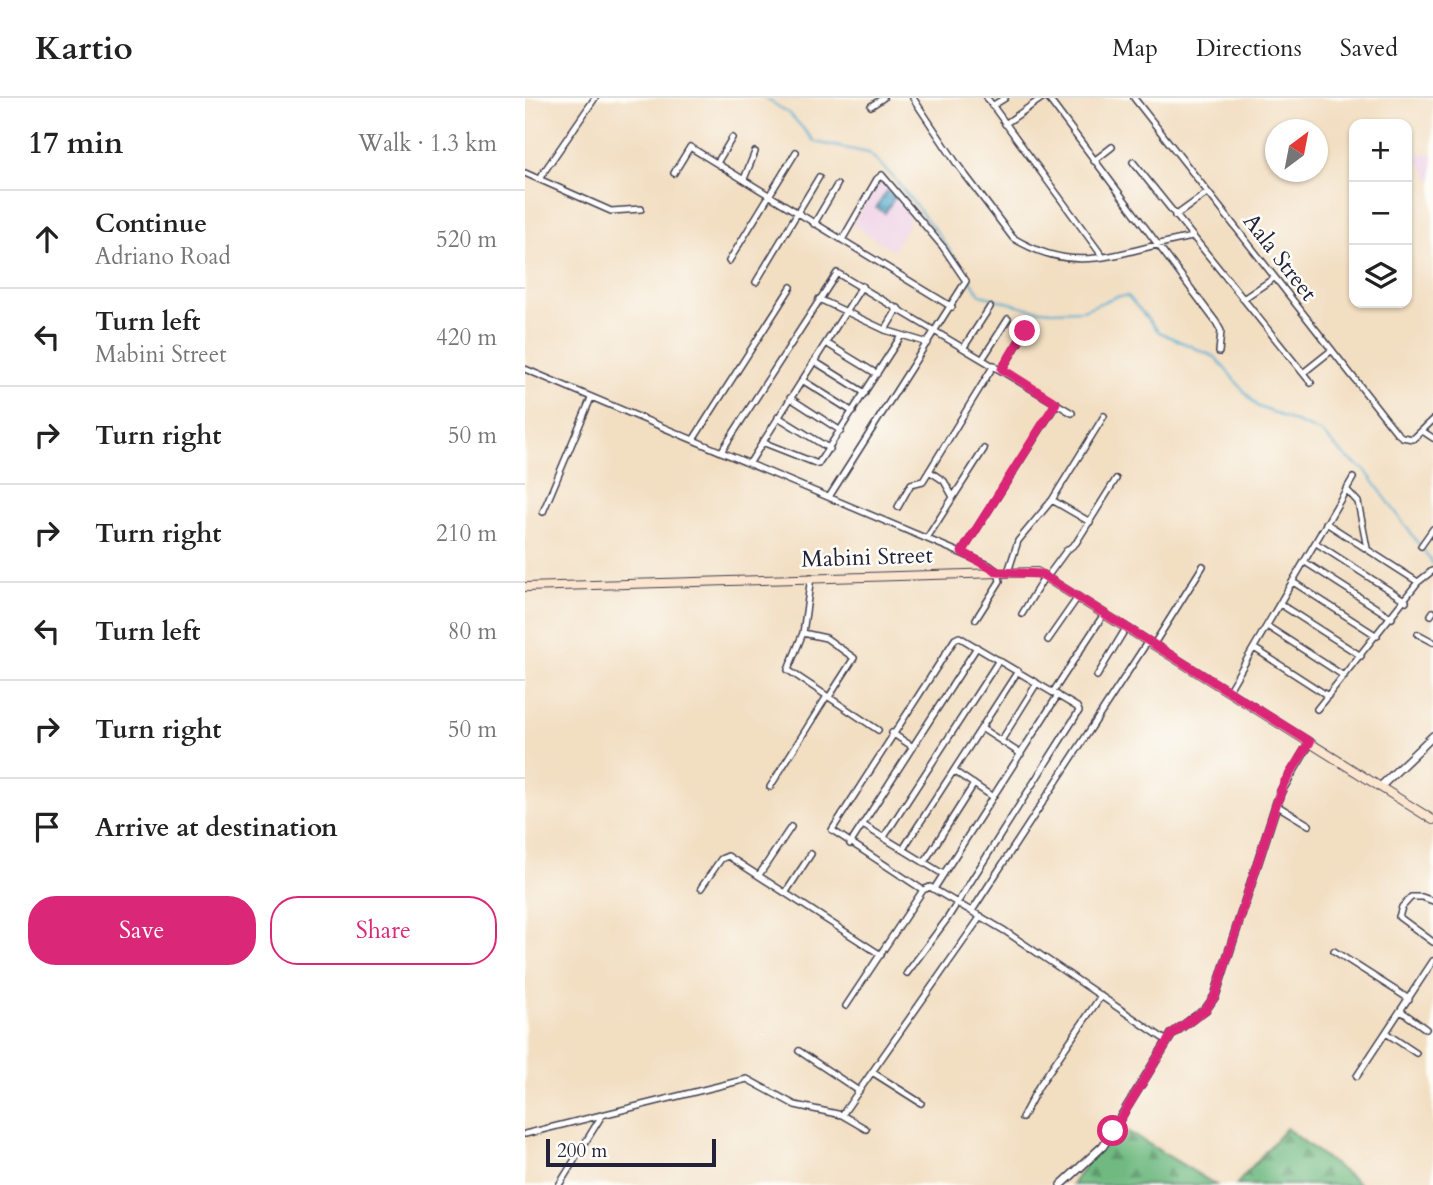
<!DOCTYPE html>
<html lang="en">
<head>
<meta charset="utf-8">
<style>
  :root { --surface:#fff; --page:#f2f2f2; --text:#222; --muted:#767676; --line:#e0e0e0; --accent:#db2777 }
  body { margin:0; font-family:Cardo,serif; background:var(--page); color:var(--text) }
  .controls { position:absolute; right:21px; top:21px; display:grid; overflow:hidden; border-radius:14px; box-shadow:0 2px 5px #0004 }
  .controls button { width:63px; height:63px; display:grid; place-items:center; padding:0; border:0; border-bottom:2px solid var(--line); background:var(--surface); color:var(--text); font:35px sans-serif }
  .compass { position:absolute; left:740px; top:21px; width:63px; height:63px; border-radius:50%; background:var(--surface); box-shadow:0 2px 5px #0004; rotate:32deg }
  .scale { position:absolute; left:21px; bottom:18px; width:170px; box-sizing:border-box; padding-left:7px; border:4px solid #22223b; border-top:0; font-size:19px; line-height:24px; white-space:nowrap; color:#22223b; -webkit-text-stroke:5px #fdfcf7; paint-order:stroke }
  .stop { position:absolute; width:21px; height:21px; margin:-16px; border:5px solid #db2777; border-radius:50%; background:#fff }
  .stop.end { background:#db2777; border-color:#fff; box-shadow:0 2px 7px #0008 }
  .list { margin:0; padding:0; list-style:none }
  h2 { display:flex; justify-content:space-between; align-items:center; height:91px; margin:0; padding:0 28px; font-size:30px }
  h2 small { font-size:23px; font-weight:400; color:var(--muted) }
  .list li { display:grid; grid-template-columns:46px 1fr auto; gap:21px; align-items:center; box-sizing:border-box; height:98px; padding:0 28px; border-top:2px solid var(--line) }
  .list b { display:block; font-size:26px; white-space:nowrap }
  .list p { margin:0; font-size:23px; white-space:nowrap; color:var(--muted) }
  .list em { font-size:23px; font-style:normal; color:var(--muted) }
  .actions { display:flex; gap:14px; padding:21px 28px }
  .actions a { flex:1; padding:16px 0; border:2px solid var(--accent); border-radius:28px; text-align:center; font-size:24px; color:var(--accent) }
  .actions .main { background:var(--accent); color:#fff }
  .icon { flex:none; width:38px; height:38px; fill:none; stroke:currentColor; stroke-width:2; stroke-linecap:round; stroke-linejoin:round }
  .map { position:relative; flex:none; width:908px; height:1087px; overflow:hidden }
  header { display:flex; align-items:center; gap:42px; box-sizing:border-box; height:98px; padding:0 35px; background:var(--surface); border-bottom:2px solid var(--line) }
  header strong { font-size:33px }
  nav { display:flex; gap:38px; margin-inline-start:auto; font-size:24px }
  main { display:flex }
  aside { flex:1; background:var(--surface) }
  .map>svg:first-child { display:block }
</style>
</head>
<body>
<header>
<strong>Kartio</strong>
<nav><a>Map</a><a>Directions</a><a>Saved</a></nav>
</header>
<main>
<aside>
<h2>17 min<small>Walk · 1.3 km</small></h2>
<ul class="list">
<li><svg class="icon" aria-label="ahead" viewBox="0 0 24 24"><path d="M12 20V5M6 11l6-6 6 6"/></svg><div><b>Continue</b><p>Adriano Road</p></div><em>520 m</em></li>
<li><svg class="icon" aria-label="left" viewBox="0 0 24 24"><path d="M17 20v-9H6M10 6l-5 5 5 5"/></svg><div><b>Turn left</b><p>Mabini Street</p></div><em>420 m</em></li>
<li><svg class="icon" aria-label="right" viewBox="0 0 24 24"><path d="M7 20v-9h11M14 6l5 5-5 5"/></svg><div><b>Turn right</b></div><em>50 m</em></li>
<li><svg class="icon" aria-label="right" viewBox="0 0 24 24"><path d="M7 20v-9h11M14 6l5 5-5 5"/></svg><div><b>Turn right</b></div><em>210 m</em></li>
<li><svg class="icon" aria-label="left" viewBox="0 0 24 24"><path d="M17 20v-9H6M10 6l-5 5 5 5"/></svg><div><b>Turn left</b></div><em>80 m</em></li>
<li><svg class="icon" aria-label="right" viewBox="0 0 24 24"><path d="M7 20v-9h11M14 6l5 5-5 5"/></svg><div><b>Turn right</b></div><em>50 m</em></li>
<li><svg class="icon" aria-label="arrive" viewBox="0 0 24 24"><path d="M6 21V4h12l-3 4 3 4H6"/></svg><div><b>Arrive at destination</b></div></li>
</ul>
<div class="actions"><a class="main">Save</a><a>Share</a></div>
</aside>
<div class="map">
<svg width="908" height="1087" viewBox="0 0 908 1087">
  <defs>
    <pattern id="forest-firs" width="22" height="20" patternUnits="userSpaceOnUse" patternTransform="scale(1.75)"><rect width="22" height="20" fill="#6fba81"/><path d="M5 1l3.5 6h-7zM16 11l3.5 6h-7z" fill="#5b976b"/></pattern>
    <pattern id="water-rules" width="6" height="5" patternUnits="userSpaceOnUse" patternTransform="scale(1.75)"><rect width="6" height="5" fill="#51aacf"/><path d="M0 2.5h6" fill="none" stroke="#438aa9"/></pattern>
  </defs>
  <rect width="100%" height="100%" fill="#fdfcf7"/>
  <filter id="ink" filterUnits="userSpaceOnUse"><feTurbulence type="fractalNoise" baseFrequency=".0143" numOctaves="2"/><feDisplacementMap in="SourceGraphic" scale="14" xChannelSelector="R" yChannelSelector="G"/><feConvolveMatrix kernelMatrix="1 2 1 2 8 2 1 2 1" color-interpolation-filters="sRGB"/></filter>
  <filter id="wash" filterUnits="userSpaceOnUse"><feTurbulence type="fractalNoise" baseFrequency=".00686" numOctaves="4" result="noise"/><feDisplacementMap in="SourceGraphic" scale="28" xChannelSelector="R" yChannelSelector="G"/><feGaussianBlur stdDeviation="1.57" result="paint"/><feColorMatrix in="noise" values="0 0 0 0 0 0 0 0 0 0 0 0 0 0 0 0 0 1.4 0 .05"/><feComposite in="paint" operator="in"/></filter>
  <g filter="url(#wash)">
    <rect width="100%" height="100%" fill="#f2dec1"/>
    <path fill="#efd0e6" d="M908,55v29l-19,-28z
      M357,80l18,19 9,20 -2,10 -14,23 -41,-26z"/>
    <path fill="url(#forest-firs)" stroke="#486e5e" stroke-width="2" d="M589,1025l102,62h-144z
      M761,1030l75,57h-125z"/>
    <path fill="url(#water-rules)" stroke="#3a6685" stroke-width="2" d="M362,93l8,6 -10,16 -9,-5z"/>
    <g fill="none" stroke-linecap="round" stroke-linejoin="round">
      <path stroke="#51aacf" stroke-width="2" d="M240,0l25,16 25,28 54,11 24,24 43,54 45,64 51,14 20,2 31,-1 35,-14h10l31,36 56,25 42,49 65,27 24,24 20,14 67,93"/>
    </g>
  </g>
  <g filter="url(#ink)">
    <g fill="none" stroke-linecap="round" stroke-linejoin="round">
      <g stroke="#413e4f" stroke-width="8">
        <path id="minor" d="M388,0l44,66 56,74c68,41 108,11 180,-1
          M462,0l116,159
          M523,0l168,224 5,9 -2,21
          M609,0l263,335 5,4 11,2 20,-19
          M346,8l12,-8
          M467,8l13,-8
          M480,26l37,-26
          M569,63l18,-14
          M608,64l178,221
          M192,65l15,-25
          M0,75l86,38 30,-2
          M149,75l16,-26 262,160
          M14,81l56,-81
          M219,81l11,-27
          M650,118l32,-23
          M289,126l23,-39
          M204,163l67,-109
          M231,184l63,-105
          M294,201l66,31 43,13
          M718,201l31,-21
          M360,232l13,-22
          M301,245l51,31
          M439,249l26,-40
          M458,260l25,-39
          M289,263l51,32
          M0,271l464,196 9,7 2,9 -24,38
          M477,271l24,-38
          M778,275l29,-23
          M277,282l51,32
          M265,300l51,33
          M253,319l52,32
          M899,334l9,6
          M168,342l98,-153
          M237,344l56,22 83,-128
          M196,354l116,-179 235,140
          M224,366l113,-178
          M404,373l15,10 9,16
          M821,391l12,13 9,46
          M304,399l137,-216 -23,-34 -61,-72 -5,4 -35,61
          M527,402l38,22
          M373,409l13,-23 12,-3 71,-116
          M18,414l48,-114
          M801,425l92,59
          M402,440l57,-89
          M791,445l90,58
          M896,448l12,-17
          M437,454l95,-149
          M780,464l87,56
          M483,474l10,-31 34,-41 52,-84
          M286,479l-8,56 -15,37 90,60
          M522,479l19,-26 10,-8 40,-64
          M768,484l84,54
          M755,506l81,52
          M497,516l23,-38
          M906,517l2,-3
          M742,528l77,50
          M278,535l23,5 28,20 -25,39
          M893,536l15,8
          M523,542l30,-43
          M629,546l49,-78
          M729,550l74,48
          M572,578l29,-48
          M704,592l124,-212
          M528,594l51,-78
          M792,611l101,-127 14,-11
          M456,630l40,26
          M367,635l21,14
          M476,643l36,-58
          M429,673l39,26
          M245,689l57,-91
          M751,707l33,20
          M338,727l80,49
          M359,739l115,-177
          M325,746l127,-197
          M378,751l115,-178
          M400,763l49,-77
          M234,777l32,-48
          M176,790l20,-29 7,-3 153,99
          M409,791l124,-194
          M261,794l25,-38
          M908,803l-11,-4h-11l-9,10 -3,10 34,25
          M447,813l176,-270
          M809,853l75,48
          M382,875l40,-54 132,-208 -2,-4 -118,-70 -4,2 -123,191 91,60
          M321,908l77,-116 7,-3 75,44 162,110
          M876,913l25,18
          M861,935l30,20
          M274,953l60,40
          M347,974l49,31
          M832,978l76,-115
          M317,1017l139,-199
          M497,1020l17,-32 62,-90
          M0,1036l222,-55 48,26 47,10 24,14
          M34,1087l42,-68"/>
      </g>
      <g stroke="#413e4f" stroke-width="10">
        <path id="tertiary" d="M855,689l53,-51
          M536,1087l42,-39 69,-112 34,-25 9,-13 65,-203 30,-51"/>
      </g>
      <g stroke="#413e4f" stroke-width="10">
        <path id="secondary" d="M0,489l512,-15 396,248"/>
      </g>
      <use href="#minor" stroke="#fff" stroke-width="5"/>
      <use href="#tertiary" stroke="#fff" stroke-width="7"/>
      <use href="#secondary" stroke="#fce5cf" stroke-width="8"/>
    </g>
  </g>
  <g fill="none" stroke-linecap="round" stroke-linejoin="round" filter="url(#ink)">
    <path stroke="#db2777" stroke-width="9" d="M500,233l-23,38 54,34 -94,149 36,20 43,2 269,168 -26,41 -8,22 -61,191 -9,13 -34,25 -59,97"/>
  </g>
  <g text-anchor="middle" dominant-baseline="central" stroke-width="5" stroke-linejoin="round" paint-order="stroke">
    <g font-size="23" fill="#22223b" stroke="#fdfcf7">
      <text transform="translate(755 159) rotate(52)">Aala Street</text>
      <text transform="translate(342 459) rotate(-2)">Mabini Street</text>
    </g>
  </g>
</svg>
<div class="controls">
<button>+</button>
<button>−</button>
<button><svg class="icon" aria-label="layers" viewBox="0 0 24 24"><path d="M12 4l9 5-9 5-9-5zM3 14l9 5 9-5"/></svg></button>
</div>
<svg class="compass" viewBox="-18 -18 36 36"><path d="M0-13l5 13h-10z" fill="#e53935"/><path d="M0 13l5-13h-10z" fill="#767676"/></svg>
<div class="scale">200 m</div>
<div class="stop" style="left:588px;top:1033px"></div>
<div class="stop end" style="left:500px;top:233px"></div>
</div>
</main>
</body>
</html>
